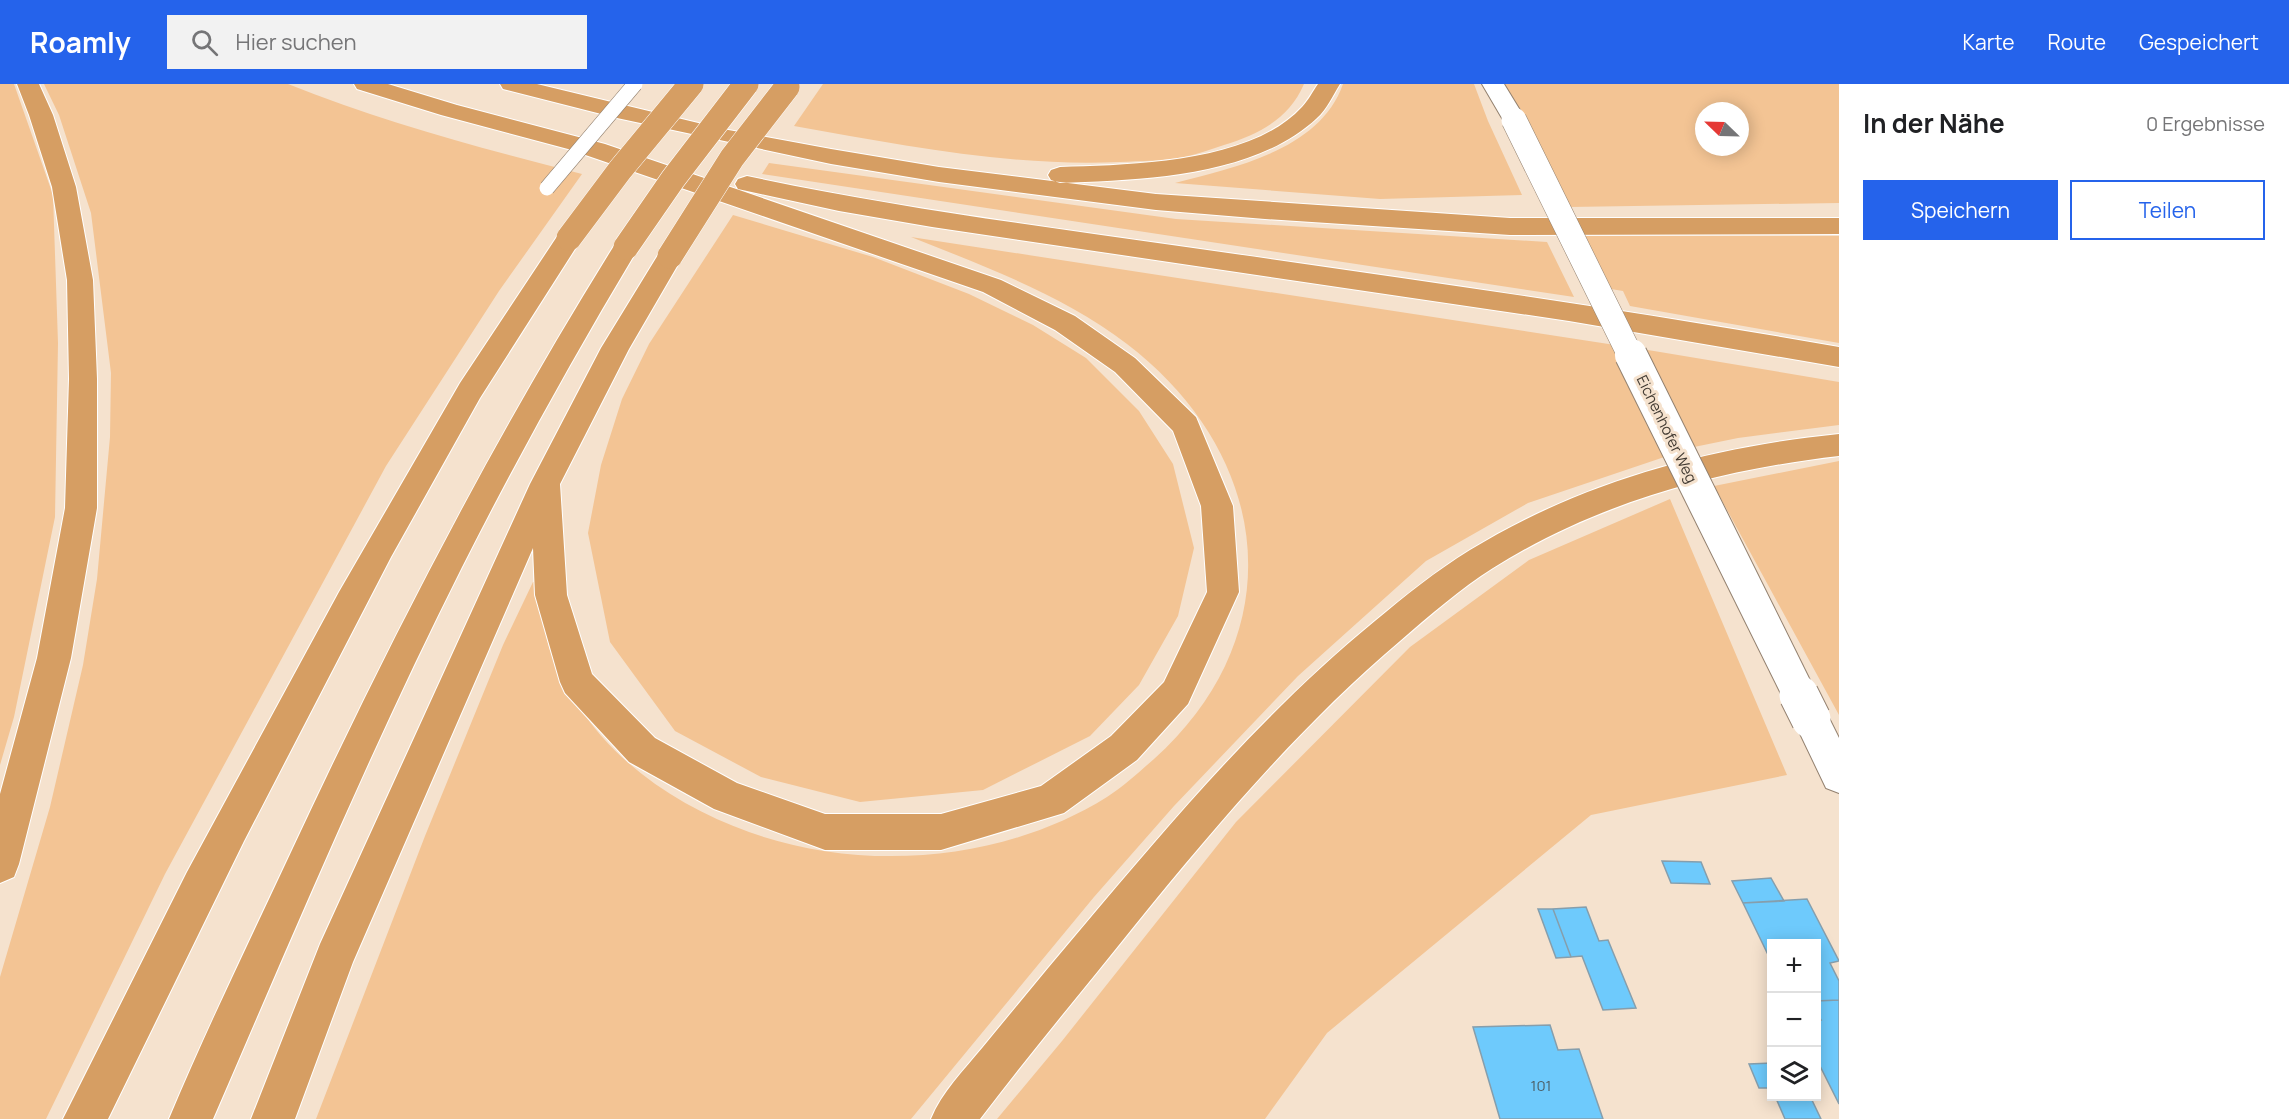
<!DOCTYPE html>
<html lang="de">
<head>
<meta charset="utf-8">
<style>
  :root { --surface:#fff; --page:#f2f2f2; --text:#202124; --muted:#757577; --line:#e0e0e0; --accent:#2563eb }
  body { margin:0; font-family:Manrope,sans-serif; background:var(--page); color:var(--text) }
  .controls { position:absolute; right:18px; bottom:18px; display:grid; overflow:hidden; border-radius:0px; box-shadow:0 3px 15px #0003 }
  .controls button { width:54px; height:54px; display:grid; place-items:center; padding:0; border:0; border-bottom:2px solid var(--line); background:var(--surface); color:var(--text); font:30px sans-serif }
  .compass { position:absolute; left:1695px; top:18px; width:54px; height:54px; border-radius:50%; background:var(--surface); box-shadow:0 3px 15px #0003; rotate:293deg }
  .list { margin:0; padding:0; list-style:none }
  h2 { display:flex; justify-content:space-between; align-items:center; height:78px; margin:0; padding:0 24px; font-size:26px }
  h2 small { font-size:20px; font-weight:400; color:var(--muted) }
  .actions { display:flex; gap:12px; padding:18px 24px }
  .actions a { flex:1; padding:14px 0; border:2px solid var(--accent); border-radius:0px; text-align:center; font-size:21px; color:var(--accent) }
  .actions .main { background:var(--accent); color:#fff }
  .icon { flex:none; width:33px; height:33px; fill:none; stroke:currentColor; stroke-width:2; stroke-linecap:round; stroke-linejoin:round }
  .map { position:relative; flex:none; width:1839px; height:1035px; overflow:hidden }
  header { display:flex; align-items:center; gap:36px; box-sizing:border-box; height:84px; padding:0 30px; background:var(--accent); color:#fff }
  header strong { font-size:28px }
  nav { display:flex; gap:33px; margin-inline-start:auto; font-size:21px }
  .search { width:420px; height:54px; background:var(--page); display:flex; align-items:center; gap:15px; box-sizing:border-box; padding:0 21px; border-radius:0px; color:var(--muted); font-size:22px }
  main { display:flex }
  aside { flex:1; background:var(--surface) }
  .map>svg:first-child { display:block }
</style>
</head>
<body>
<header>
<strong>Roamly</strong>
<div class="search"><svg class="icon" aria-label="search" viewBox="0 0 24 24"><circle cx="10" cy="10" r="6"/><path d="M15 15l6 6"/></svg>Hier suchen</div>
<nav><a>Karte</a><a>Route</a><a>Gespeichert</a></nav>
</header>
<main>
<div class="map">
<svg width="1839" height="1035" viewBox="0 0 1839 1035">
  <rect width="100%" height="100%" fill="#f5e2ce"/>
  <path fill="#f3c494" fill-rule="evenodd" d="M0,0h14l39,111 5,148 -3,174 -41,200 -14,48z
    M44,0h244c95,38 195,65 294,90l-83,117 -113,175 -221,408 -119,245h-46v-142l50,-170 33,-142 14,-86 13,-142 1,-64 -20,-160 -32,-98z
    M823,0h481c-15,35 -45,50 -80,61 -13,4 -26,9 -40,12 -20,4 -43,4 -64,5 -109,5 -218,-17 -326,-36z
    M1343,0h131l14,37 34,74 -142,4 -205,-16c60,-16 145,-33 168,-99z
    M1503,0h336v119l-270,4zM1704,27h36v36h-36z
    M769,79l407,56 371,23 27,55 -812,-123z
    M733,131l140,42 96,37 64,31 53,33 53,53 34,53 21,84 -16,68 -39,69 -49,51 -107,54 -123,12 -99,-25 -86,-46 -65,-89 -22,-109 13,-68 21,-66 27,-55z
    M1584,152h255v107l-209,-37 -7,-15 -12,-2z
    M911,153l743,114 185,31v43l-101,13 -44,9 -166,56 -102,58 -128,115 -124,130 -80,91 -183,222h-595l109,-283 78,-191 30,-63h3c7,24 7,51 16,74 7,16 16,33 25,47 38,62 105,105 172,129 114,41 254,30 358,-35 17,-11 32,-25 47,-38 140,-126 118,-304 -27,-415 -64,-49 -141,-77 -216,-107z
    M1839,377v254l-125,-229z
    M1670,415l117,276 -196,40 -264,218 -62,86h-268l65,-78 174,-219 174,-175 119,-87z"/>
  <path fill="#6ecafc" stroke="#869eac" stroke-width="1.5" d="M1662,777l39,1 9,22 -39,-1z
    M1771,794l13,23 -41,2 -11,-22z
    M1807,815l32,62 -9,2 9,18v19l-23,1v-57h-44v19l-29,-60z
    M1586,823l13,34 9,-1 28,68 -33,2 -21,-54 -11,1 -18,-48z
    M1538,825h15l18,48 -15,1z
    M1839,916v104l-23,-46 4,-2 -4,-6v-30h5l-5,-9v-10z
    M1550,941l8,25 21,-1 24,70h-103l-27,-92z
    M1772,979v25h-13l-10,-24z
    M1775,1012h35l11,23h-36z"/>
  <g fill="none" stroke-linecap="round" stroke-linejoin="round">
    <g stroke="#93816f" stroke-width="2">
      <path id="minor" d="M1482,0h22l22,36 -4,5 -8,2 -8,-2z
        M1811,619l13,5 15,30v55l-13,-5 -33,-69 5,-11z"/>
    </g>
    <g stroke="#fff" stroke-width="2">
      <path id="motorway" d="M17,0h22l14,31 23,72 17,93 4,99v129l-26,150 -52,206 -5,13 -14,6v-89l37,-136 28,-150 4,-129 -2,-99 -15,-93 -23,-72z
        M354,0h34l69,21 148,39 396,136 74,36 60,42 61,59 37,89 6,86 -51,112 -51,56 -73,53 -123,37h-116l-111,-41 -85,-47 -64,-69 -5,-11 -25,-87 -2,-47 -180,414 -58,157h-44l69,-175 210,-460 71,-136 60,-98 9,-3 9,3 4,6 -54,93 -69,135 7,111 25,79 63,64 82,45 88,31h116l100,-28 70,-50 53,-54 43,-90 -6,-86 -28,-75 -58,-59 -60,-42 -72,-38 -415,-143 -127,-34 -84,-26z
        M500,0h37l186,45 108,20 108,18 217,27 354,24h329v16l-329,1 -245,-16 -109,-9 -217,-28 -108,-18 -214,-46 -114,-29z
        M1318,0h22c-7,11 -13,25 -23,34 -63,59 -175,62 -257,65l-9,-3 -3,-5 3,-5 9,-3c71,-2 191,-4 242,-60 6,-6 11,-16 16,-23z
        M747,92c145,31 292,50 439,71 218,31 436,62 653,100v20l-270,-46 -637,-94 -93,-16 -101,-22 -3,-5 3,-5z
        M569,146l9,2 4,6 -102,160 -89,159 -147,284 -136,278h-45l124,-247 152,-280 121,-209 100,-151z
        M626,154l9,3 4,6c-63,105 -122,211 -177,320 -91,181 -169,367 -249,552h-44c38,-91 82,-181 124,-271 97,-208 202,-412 324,-607z
        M1839,350v22c-122,14 -241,46 -346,112 -33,21 -63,47 -93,73 -99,84 -183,183 -265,284 -52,65 -105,128 -155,194h-49c11,-27 33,-49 52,-72 32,-39 65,-79 98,-118 92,-109 183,-217 294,-308 30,-25 61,-50 95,-71 111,-68 240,-103 369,-116z"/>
    </g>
    <use href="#minor" fill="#fff" fill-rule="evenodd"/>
    <use href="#motorway" fill="#d69e63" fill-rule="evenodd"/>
    <g stroke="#93816f" stroke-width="16" stroke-linecap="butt">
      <path id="service-bridge" d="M547,104l88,-104"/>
    </g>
    <g stroke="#93816f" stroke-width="26" stroke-linecap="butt">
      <path id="minor-bridge-far2" d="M1514,36l117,237"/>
    </g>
    <g stroke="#93816f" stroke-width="34" stroke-linecap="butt">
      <path id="minor-bridge-far1" d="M1631,271l169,341"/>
    </g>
    <g stroke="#93816f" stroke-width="41" stroke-linecap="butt">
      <path id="minor-bridge" d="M1799,611l12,24"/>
    </g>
    <g stroke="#fff" stroke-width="26" stroke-linecap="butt">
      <path id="motorway-bridge" d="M569,154l51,-68 71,-86
        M626,163l47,-68 73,-95
        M670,172l62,-98 55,-71"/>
    </g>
    <use href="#service-bridge" stroke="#fff" stroke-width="15"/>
    <use href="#minor-bridge-far2" stroke="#fff" stroke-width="25"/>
    <use href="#minor-bridge-far1" stroke="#fff" stroke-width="32"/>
    <use href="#minor-bridge" stroke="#fff" stroke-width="39"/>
    <use href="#motorway-bridge" stroke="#d69e63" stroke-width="25"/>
  </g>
  <g text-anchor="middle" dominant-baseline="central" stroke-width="6" stroke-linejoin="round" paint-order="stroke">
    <g font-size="15" fill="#403931" stroke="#f5e2ce">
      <text transform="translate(1667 345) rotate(64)">Eichenhofer Weg</text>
    </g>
    <g font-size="15" fill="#4c5d64">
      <text x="1541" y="1001">101</text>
    </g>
  </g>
</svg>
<div class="controls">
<button>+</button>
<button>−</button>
<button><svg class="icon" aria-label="layers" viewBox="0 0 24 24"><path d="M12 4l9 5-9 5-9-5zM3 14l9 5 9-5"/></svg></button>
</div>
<svg class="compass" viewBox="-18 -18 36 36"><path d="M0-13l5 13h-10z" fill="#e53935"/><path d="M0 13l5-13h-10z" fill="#757577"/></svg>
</div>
<aside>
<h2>In der Nähe<small>0 Ergebnisse</small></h2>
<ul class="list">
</ul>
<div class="actions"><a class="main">Speichern</a><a>Teilen</a></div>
</aside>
</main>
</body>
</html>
